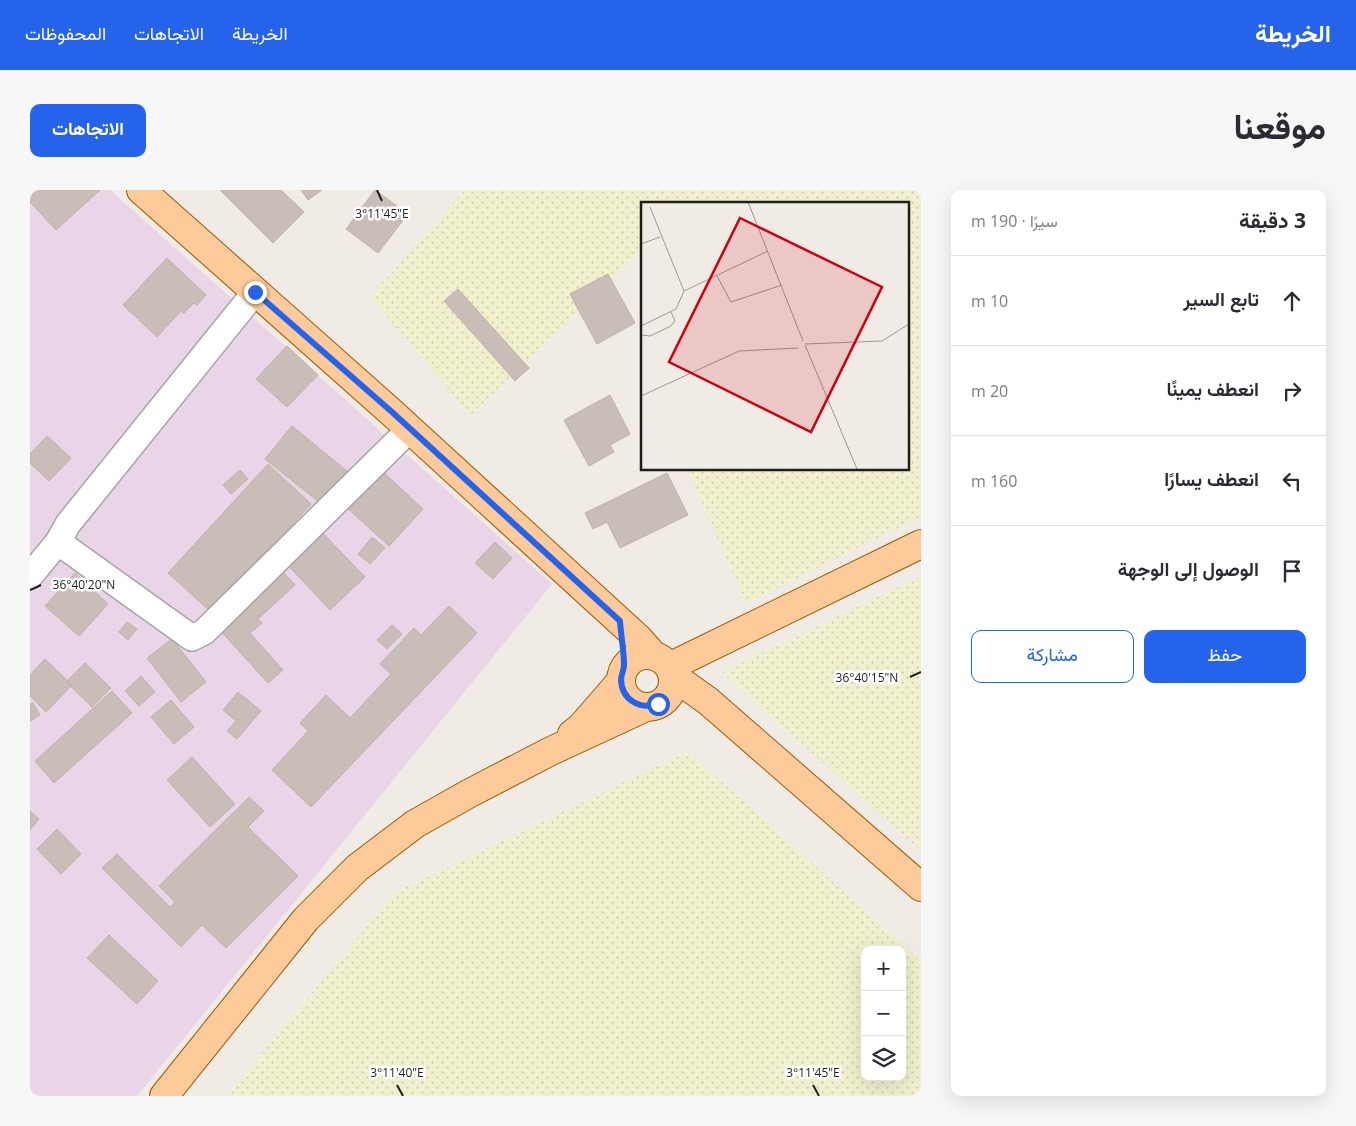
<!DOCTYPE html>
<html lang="ar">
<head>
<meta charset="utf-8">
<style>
  :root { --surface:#fff; --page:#f7f7f7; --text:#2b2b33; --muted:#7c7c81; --line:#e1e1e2; --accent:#2563eb }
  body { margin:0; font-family:"Open Sans",Vazirmatn,sans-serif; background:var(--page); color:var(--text); direction:rtl }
  .controls { position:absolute; right:15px; bottom:15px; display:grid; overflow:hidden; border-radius:10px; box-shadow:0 5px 20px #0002 }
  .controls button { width:45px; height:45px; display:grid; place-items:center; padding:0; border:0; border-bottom:1px solid var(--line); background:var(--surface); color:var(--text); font:25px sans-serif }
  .stop { position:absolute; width:15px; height:15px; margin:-11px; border:4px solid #2563eb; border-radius:50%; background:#fff }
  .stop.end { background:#2563eb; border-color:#fff; box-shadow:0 1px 5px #0008 }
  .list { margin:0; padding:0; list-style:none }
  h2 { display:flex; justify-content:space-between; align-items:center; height:65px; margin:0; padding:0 20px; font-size:21px }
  h2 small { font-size:16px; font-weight:400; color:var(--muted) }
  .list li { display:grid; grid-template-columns:32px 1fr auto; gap:15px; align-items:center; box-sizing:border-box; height:90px; padding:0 20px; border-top:1px solid var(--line) }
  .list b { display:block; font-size:19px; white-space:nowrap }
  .list em { font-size:16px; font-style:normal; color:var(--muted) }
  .actions { display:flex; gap:10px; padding:15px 20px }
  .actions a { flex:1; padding:11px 0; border:1px solid var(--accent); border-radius:10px; text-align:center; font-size:18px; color:var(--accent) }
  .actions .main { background:var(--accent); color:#fff }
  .icon { flex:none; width:28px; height:28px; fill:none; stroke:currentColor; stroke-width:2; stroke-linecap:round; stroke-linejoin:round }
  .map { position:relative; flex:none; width:891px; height:906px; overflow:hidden; direction:ltr; border-radius:10px }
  header { display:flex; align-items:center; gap:30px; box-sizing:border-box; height:70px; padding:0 25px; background:var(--accent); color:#fff }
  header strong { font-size:24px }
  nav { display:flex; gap:28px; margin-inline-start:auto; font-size:18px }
  .intro { display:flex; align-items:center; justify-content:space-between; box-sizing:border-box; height:120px; padding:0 30px }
  h1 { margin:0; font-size:35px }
  .button { padding:12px 22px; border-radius:10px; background:var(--accent); color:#fff; font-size:18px; font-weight:700 }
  main { display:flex; gap:30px; padding:0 30px }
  aside { flex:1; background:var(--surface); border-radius:10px; box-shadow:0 5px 20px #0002 }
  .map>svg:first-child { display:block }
</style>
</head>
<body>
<header>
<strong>الخريطة</strong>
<nav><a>الخريطة</a><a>الاتجاهات</a><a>المحفوظات</a></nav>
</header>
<div class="intro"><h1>موقعنا</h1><a class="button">الاتجاهات</a></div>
<main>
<aside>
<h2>3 دقيقة<small>سيرًا · 190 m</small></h2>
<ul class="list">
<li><svg class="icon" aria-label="ahead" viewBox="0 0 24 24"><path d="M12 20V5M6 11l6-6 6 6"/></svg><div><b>تابع السير</b></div><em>10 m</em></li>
<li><svg class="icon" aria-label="right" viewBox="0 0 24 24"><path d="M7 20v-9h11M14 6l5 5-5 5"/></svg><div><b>انعطف يمينًا</b></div><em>20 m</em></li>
<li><svg class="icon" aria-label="left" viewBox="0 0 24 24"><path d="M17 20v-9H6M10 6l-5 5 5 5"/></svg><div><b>انعطف يسارًا</b></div><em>160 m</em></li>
<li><svg class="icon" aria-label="arrive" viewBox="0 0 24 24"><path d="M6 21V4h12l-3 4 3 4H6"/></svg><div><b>الوصول إلى الوجهة</b></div></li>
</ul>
<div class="actions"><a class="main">حفظ</a><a>مشاركة</a></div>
</aside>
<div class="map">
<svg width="891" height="906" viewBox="0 0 891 906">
  <defs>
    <pattern id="farmland-dots" width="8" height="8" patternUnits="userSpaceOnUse" patternTransform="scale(1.25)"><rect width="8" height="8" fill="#f0f0ce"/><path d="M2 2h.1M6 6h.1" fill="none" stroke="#cdcdb0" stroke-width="1.8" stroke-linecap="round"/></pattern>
  </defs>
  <rect width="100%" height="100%" fill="#f0ebe4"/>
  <path fill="#ead5e8" d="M0,0h80l442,394 -415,512h-107z"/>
  <path fill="url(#farmland-dots)" fill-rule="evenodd" d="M434,0h457v327l-175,86 -59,-134h220v-265h-265v45l-171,166 -101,-118z
    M891,386v275l-199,-179z
    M658,561l233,210v135h-694l166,-202zM835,760h37v127h-37z"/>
  <path fill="#c8bdb7" stroke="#c3b0a5" d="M0,0h70l-44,40 -26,-28z
    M190,0h61l23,22 -31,31z
    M271,0h21l-14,10z
    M345,0l33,24 -30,39 -32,-24z
    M137,68l39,37 -9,10 -3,-2 -10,10 -3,-2 -24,26 -34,-32z
    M578,84l27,49 -38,21 -27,-50z
    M428,99l71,79 -14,13 -71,-80z
    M257,156l31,29 -31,32 -31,-28z
    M580,205l20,39 -20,11 4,7 -25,14 -25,-46z
    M262,236l55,45 -27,32 -55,-44z
    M17,246l24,22 -22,23 -19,-18v-9z
    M238,274l43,40 -100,108 -43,-39z
    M210,280l8,9 -17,15 -8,-9z
    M351,280l42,39 -34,37 -43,-39z
    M637,283l21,42 -68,33 -13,-26 -14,7 -8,-16z
    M287,337l48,50 -35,33 -47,-50z
    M342,347l13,11 -15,16 -12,-10z
    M465,352l17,16 -19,21 -18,-16z
    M250,378l15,17 -37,34 4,4 -12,10 33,37 -15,13 -52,-57z
    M45,383l33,31 -29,32 -34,-30z
    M419,416l28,27 -166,174 -39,-37 36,-39 -8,-8 26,-28 24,23 41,-44 -11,-10 34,-36 7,7z
    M97,432l10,7 -9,11 -9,-8z
    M362,435l10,9 -15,15 -10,-9z
    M142,449l34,43 -25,20 -34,-44z
    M15,469l27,26 -26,27 -16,-16v-21z
    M55,473l26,25 -19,19 -26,-25z
    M111,486l14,16 -16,14 -14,-15z
    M82,501l20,22 -78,70 -19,-22z
    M208,502l23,19 -24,28 -10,-8 9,-10 -13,-11z
    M141,510l23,27 -20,17 -23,-27z
    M3,513l7,12 -10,6v-17z
    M162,567l43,47 -25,23 -43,-47z
    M219,607l15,14 -16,16 50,49 -72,72 -24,-23 -21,22 -79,-79 15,-14 53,53 5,-5 -16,-16z
    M0,621l9,8 -9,11z
    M27,639l24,25 -20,20 -24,-25z
    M79,745l49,46 -21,23 -50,-46z"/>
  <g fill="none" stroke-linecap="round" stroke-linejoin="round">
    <g stroke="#a5a5a5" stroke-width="28">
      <path id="minor" d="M28,352l134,96 12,-6 206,-203
        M0,386l28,-34 10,-18 187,-232"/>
    </g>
    <g stroke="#995900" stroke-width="30">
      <path id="major" d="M111,0l250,222 247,226 16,18
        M591 491a26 26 0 1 1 52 0a26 26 0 1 1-52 0Z
        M639,477l252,-123
        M643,486l35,25 213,186
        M542,544l9,-7 40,-46
        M134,906l142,-177 51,-51 58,-44 55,-31 81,-42 95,-44"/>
    </g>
    <use href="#minor" stroke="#fff" stroke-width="25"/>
    <use href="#major" stroke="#ffca9a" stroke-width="28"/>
  </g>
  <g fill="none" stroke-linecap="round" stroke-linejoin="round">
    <path stroke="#2563eb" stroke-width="6" d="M225,102l137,120 228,209c1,15 4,30 4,44 0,5 -3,10 -3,15 1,20 19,30 37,24"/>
  </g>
  <path fill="none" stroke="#1e1e1e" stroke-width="2" d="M347,0l5,11M0,400l11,-5M880,487l11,-5M367,895l6,11M783,895l6,11"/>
  <g transform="translate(611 12)">
    <rect width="268" height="268" fill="#f0ebe4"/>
    <path fill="none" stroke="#9c9995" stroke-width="1" d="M107,0l55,139M9,5l34,84 84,-40M0,42l19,-7M76,74l14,26 51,-17M0,124l35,-17 8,-18M0,133l9,1 21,-10 4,-5 -4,-9M164,142l77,-3 27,-17M164,143l52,124M0,194l98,-45 59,-3"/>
    <path fill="#cd0012" fill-opacity="0.15" stroke="#cd0012" stroke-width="2.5" d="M99,16l142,69 -71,145 -142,-70z"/>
    <rect width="268" height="268" fill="none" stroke="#1e1e1e" stroke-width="2.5"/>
  </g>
  <g font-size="12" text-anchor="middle" fill="#1e1e1e" stroke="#fff" stroke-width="5" stroke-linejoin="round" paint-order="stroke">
    <text x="352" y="28">3°11'45"E</text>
    <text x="54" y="399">36°40'20"N</text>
    <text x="837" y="492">36°40'15"N</text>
    <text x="367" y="887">3°11'40"E</text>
    <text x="783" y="887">3°11'45"E</text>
  </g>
</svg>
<div class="controls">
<button>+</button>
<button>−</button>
<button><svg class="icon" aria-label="layers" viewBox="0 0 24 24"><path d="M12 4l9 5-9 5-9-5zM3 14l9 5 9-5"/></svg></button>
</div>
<div class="stop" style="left:628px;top:514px"></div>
<div class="stop end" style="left:225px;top:102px"></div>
</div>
</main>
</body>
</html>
